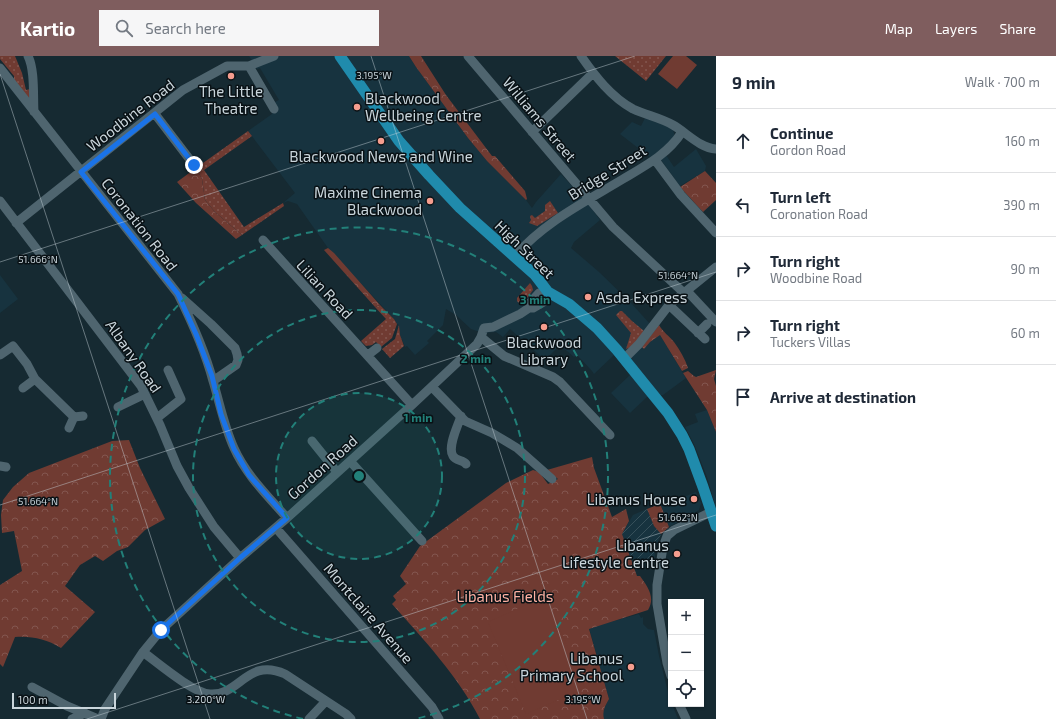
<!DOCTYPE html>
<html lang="en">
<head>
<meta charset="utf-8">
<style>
  :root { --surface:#fff; --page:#f6f6f7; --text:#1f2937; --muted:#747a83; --line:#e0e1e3; --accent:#7f5d5e }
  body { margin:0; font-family:"Exo 2",sans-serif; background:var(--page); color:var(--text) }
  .controls { position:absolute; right:12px; bottom:12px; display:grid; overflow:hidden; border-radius:0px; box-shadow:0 1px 3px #0004 }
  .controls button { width:36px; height:36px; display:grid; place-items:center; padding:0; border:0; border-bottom:1px solid var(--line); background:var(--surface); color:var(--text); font:20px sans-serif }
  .scale { position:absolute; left:12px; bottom:10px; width:104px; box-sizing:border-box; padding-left:4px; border:2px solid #c9d5db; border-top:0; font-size:11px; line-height:14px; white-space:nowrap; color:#c9d5db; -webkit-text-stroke:3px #091115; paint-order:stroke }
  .stop { position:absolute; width:12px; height:12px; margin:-9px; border:3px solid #1a73e8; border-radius:50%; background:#fff }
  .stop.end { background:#1a73e8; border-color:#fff; box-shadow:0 1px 4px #0008 }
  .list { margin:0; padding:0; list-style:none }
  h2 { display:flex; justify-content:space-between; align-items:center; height:52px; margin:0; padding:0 16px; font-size:17px }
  h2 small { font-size:13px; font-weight:400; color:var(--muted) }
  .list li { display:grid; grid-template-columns:26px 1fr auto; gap:12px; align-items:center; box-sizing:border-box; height:64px; padding:0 16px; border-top:1px solid var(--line) }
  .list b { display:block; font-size:15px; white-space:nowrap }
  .list p { margin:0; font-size:13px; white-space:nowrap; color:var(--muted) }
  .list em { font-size:13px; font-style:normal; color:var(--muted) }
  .icon { flex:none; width:22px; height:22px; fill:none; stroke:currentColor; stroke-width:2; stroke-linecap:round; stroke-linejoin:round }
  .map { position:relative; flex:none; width:716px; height:663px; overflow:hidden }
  header { display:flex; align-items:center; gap:24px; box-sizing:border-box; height:56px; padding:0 20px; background:var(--accent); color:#fff }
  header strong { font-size:19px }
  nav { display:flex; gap:22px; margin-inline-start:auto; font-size:14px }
  .search { width:280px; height:36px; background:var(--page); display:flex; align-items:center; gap:10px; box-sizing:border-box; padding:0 14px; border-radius:0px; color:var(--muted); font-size:15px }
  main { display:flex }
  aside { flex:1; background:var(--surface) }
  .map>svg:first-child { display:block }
</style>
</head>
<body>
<header>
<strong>Kartio</strong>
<div class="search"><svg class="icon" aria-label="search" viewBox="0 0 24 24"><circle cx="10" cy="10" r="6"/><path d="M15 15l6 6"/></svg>Search here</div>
<nav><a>Map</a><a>Layers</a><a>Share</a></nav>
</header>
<main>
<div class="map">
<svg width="716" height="663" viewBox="0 0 716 663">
  <defs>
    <pattern id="industrial-furrows" width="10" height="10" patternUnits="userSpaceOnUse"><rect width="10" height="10" fill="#17333f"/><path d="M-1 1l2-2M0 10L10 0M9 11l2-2" fill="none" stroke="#37505a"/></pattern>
    <pattern id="grass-dots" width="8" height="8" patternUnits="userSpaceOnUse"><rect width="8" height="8" fill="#703b32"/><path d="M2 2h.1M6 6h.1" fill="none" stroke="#83564f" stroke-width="1.8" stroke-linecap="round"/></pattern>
    <pattern id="forest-crowns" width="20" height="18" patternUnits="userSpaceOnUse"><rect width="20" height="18" fill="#703b32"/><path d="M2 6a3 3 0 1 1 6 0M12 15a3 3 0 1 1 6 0" fill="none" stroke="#83564f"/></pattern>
  </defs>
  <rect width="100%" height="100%" fill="#162a32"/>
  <path fill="#17333f" d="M249,0h160l7,11 52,71 19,23 39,39 6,8 4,-6 25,-28 28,31 11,15 -26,22 -3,6 28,24 32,31 29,32 26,43 -23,17 -16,2 -17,16 -19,-20 19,-18 -16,-20 -20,19 -2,-3 -15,-16 -3,2 -14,-12 -15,15 -35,-31 -7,8 -7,-5 -13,1 -12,-4 -15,-14 -10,-6 -3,16 -16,16 2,2 -14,12 -8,-9 -2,1 -5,-12 -1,-10 -2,-1 -3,-5 -66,-71 -31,-44 -9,-3 -5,2 12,-10 -47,-62 24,-17 1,-11 6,-3 -19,-32 -3,1z
    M645,62l27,10 2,5v3l-4,5 -19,17 -31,-24 12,-12 9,4z
    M696,93l10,17 -1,5 -25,15 -19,-26 5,-5 8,12z
    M0,219l18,24 -18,14z
    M707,354l9,22v76l-9,-31 -13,-33 -9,-17 13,-5 -3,-8z
    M696,436l5,11 -2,7 -30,17 -8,-21z
    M639,558l2,4 2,-1v7l5,5 6,1 5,26 12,48h1l6,15h-74l-1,-5 1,-6 5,-9 -20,-71z"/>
  <path fill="url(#industrial-furrows)" d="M647,453l7,17 7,8 -6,16 -1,14 -19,6 -13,-36 11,-19z"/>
  <path fill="url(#grass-dots)" d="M0,0h15l7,17 4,17 4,-1v11l-16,-19v-5l-14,-17z
    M615,0h51l-20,25z
    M248,75l4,5 -48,34 40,57 39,-24 1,3 -42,29 -27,-23 -10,-12 -3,-21 -6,-11z
    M550,145l8,12 -21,13 -8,-3 2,-3 -1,-4 2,-1 3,3 10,-7v-6z
    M530,227l2,3 1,4 -8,11 -4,4 -4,-4v-3z
    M380,249l14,14 3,5 -5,14 -11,9 -5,-5 -4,3 -6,1 -5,-5 25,-22 -11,-12z
    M620,255h2l10,10 12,10c-5,7 -10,16 -18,18l5,-16 -15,-18z
    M399,269l1,10 4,11 -14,12 -8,-9 13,-10z"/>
  <path fill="url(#forest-crowns)" d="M409,0h12l25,39 46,61h3l30,35 2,8 -1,1 -39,-39 -19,-23 -52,-71z
    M196,112l6,11 3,21 10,12 27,23 -6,4 -40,-36 -19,-21z
    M705,115l11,12v17l-13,12 -23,-25z
    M328,192l6,5 46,52 -5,2 -51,-57z
    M659,269c4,7 10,11 15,17 6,8 11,17 14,26l-6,3 -22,-36 -10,7 -6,7 -2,-2z
    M716,314l-2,9 2,7v46l-9,-22 -24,-37 5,-2 6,5 2,1z
    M129,384l11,28 25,51 -20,11 -17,17 -11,4 -14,10 -8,-5 -15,9 -15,21 30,26 -34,36c-15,-9 -28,-12 -46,-11l-12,30 -3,-3v-79l22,-14 -8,-40 -12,2 -1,-18 2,-15 10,-13 16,-14 83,-32z
    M592,401l2,11 18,49 14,-8 3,12 -7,13 15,42h3c7,10 16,21 8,34l-59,19 20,70c-4,7 -7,12 -5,20h-124c-22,-43 -56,-79 -88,-115l4,-4 -3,-4 13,-12 -6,-8 20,-30 86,-63 27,-13 6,2 9,12 10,-5 -11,-9z
    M657,449l4,1 8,21 -8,7 -7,-8 -7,-17z"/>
  <path fill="#703b32" d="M673,0h13l11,9 -20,24 -19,-15z
    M546,540l39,92 -59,26 -38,-92z"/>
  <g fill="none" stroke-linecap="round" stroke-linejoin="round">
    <path stroke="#4f656f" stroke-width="9" d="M28,0c7,14 5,40 6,56
      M468,0l145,171 71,66
      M581,0c14,20 30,41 52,53 13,6 28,9 40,16 14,8 27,23 43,24
      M249,10l25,43
      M0,12l178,226c14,28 27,57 35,87 7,23 11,45 21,67 12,27 34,48 53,70
      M155,58l39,51
      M532,76l61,-59
      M655,104l26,35 35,38
      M0,145l141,185 19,39 17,41 12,22 25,39 26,31
      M16,167l167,-133 44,-24h22l25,-10
      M263,184l149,165
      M514,201c30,-35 71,-55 109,-78 22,-13 45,-25 59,-47
      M687,235l29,31
      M182,242l29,26 24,24 2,6 1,6 -2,5 -23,16
      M669,249l36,34
      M529,252v-4l10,-11 9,-1
      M698,277l9,-9
      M481,281l23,19 49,21 7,5 50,53
      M0,299l13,-9 14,18 8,15 39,38 9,-1
      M368,299l9,-7
      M624,303l15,-15 30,-39 47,-38
      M432,331l33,34 27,12 25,15 35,31
      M23,332l12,-9
      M118,351l27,-13
      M461,360c-3,10 -14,31 -8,40 3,5 10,4 13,8
      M157,362l24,-19 -13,-29
      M69,372l5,-11
      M312,385l25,31
      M350,405l72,80
      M0,410l6,1
      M276,472l156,179 7,12
      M143,596c15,11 50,41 67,42 30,2 37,-37 75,-20l61,40 5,5
      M671,620l-4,-13 -10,-59v-19l6,-38 4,-11 7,-6 37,-18
      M32,631l35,19 31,13
      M679,648l7,15
      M72,663l13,-6
      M101,663l4,-10 38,-57 18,-22 79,-72 47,-40 125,-113 65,-61 4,-7 3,-9 9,-1 27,-13 9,-6h4l12,-7 3,-9
      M309,663l17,-18"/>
    <path stroke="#208bac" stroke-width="11" d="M340,0l59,85 30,34 31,33 75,67 13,17 21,12 28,24 20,22 25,31 26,32 14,22 7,14 14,38 13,39"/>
  </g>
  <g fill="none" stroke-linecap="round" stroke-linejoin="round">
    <path stroke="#1a73e8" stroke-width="5" d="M161,574l79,-72 47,-40 -38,-43 -15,-26 -13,-35 -9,-38 -16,-42 -18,-40 -97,-122 74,-58 39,51"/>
  </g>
  <path fill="none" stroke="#c9d5db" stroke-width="1" stroke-opacity="0.45" d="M371,0l216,663M0,18l210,645M0,206l635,-206M0,449l716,-233M87,663l629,-204"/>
  <circle cx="359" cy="420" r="83" fill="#228079" fill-opacity=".12"/>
  <g fill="none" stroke="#228079" stroke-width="2" stroke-dasharray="7 5">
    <circle cx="359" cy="420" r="83"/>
    <circle cx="359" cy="420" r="166"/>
    <path d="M303 663A249 249 0 1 1 415 663"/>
  </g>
  <g fill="#f59d8e" stroke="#091115" stroke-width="1.5">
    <circle cx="231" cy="20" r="4"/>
    <circle cx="357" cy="51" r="4"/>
    <circle cx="381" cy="85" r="4"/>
    <circle cx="430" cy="145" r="4"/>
    <circle cx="588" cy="241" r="4"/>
    <circle cx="544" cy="271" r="4"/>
    <circle cx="694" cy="443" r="4"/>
    <circle cx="677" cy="498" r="4"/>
    <circle cx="631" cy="611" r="4"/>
  </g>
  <g text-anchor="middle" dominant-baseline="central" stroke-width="3" stroke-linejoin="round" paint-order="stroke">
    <g font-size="15" fill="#c9d5db" stroke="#091115" text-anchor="end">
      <text x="231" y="35" text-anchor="middle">The Little<tspan x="231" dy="17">Theatre</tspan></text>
      <text x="365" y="42" text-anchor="start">Blackwood<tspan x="365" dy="17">Wellbeing Centre</tspan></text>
      <text x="381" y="100" text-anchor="middle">Blackwood News and Wine</text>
      <text x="422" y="136">Maxime Cinema<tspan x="422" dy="17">Blackwood</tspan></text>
      <text x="596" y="241" text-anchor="start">Asda Express</text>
      <text x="544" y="286" text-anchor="middle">Blackwood<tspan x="544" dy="17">Library</tspan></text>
      <text x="686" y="443">Libanus House</text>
      <text x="669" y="489">Libanus<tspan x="669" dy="17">Lifestyle Centre</tspan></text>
      <text x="623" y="602">Libanus<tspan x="623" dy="17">Primary School</tspan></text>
    </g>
    <g font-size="15" fill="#c9d5db" stroke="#091115">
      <text transform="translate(130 59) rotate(-38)">Woodbine Road</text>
      <text transform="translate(540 63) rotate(50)">Williams Street</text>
      <text transform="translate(607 116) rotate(-32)">Bridge Street</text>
      <text transform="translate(140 168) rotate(52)">Coronation Road</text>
      <text transform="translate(525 193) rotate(44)">High Street</text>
      <text transform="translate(325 233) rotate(47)">Lilian Road</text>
      <text transform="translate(134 300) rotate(55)">Albany Road</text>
      <text transform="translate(322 411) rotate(-42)">Gordon Road</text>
      <text transform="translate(369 557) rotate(49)">Montclaire Avenue</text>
    </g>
    <g font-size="15" fill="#feb1a3" stroke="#091115">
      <text x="505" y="540">Libanus Fields</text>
    </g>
  </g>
  <g font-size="10" text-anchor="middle" fill="#c9d5db" stroke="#091115" stroke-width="3" stroke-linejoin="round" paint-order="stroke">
    <text x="374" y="23">3.195°W</text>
    <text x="38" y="207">51.666°N</text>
    <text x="678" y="223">51.664°N</text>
    <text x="38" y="449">51.664°N</text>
    <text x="678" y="465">51.662°N</text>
    <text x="206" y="647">3.200°W</text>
    <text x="583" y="647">3.195°W</text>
  </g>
  <circle cx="359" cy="420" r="6" fill="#228079" stroke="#091115" stroke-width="2"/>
  <g font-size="12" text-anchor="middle" font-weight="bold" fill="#228079" stroke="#091115" stroke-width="3" stroke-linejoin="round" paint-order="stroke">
    <text x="535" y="248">3 min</text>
    <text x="476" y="307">2 min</text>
    <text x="418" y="366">1 min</text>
  </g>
</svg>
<div class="controls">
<button>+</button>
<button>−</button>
<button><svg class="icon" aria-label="locate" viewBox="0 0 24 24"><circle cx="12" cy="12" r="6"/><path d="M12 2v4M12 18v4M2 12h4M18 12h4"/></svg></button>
</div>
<div class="scale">100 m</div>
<div class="stop" style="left:161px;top:574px"></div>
<div class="stop end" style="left:194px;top:109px"></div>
</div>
<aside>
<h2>9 min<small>Walk · 700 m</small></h2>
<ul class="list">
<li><svg class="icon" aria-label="ahead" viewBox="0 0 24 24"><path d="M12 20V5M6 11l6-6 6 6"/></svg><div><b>Continue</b><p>Gordon Road</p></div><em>160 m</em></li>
<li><svg class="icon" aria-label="left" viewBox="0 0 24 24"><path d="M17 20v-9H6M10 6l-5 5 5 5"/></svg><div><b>Turn left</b><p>Coronation Road</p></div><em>390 m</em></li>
<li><svg class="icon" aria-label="right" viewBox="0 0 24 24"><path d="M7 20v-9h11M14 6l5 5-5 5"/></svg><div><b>Turn right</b><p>Woodbine Road</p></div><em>90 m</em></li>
<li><svg class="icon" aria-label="right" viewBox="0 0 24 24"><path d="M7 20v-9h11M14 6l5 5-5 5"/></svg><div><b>Turn right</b><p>Tuckers Villas</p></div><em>60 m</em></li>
<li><svg class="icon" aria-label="arrive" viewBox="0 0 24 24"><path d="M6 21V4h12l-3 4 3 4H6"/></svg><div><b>Arrive at destination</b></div></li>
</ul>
</aside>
</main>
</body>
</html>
